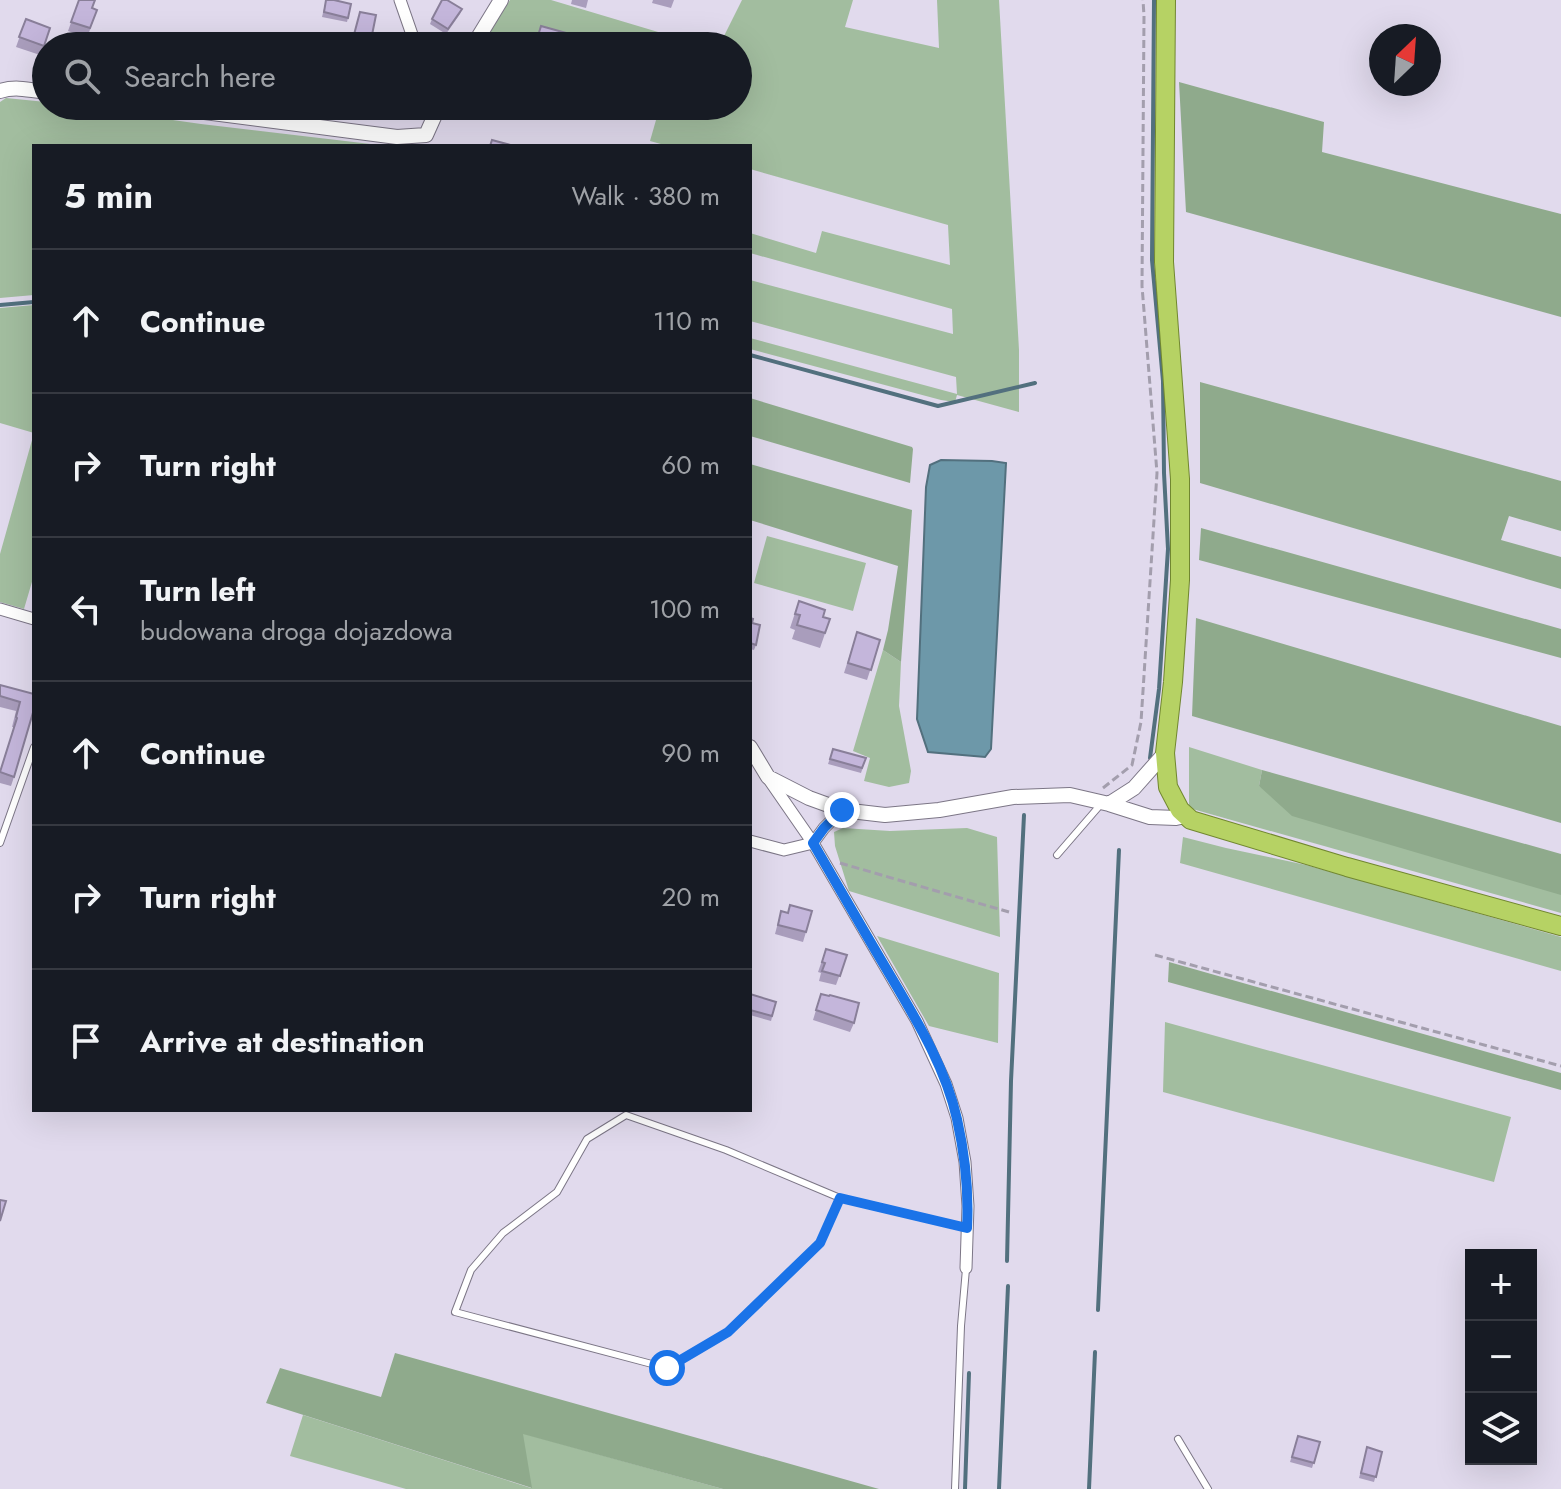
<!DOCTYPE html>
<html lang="en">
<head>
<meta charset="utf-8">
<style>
  :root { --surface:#171b24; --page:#242831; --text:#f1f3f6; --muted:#9ea1a6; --line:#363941 }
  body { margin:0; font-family:Jost,sans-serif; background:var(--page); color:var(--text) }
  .controls { position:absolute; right:24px; bottom:24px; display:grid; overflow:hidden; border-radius:0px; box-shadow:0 8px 32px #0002 }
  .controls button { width:72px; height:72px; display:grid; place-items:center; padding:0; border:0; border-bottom:2px solid var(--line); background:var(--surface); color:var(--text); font:40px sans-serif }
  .compass { position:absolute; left:1369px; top:24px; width:72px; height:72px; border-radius:50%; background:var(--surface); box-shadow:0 8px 32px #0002; rotate:25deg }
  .stop { position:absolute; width:24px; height:24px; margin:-18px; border:6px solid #1a73e8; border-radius:50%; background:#fff }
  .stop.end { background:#1a73e8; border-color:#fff; box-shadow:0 2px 8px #0008 }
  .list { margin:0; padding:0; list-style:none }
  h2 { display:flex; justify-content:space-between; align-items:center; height:104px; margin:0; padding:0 32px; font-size:34px }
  h2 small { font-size:26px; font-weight:400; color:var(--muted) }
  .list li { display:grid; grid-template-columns:52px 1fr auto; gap:24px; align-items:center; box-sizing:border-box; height:144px; padding:0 32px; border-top:2px solid var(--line) }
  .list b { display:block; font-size:30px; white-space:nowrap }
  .list p { margin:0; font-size:26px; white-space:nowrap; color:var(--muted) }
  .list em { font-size:26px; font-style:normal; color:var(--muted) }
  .icon { flex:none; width:44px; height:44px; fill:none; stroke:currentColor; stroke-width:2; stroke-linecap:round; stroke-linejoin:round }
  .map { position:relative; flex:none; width:1561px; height:1489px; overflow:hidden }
  .search { position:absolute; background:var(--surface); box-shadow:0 8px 32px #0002; left:32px; top:32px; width:720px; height:88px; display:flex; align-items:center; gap:20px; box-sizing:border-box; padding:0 28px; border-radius:44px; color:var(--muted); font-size:30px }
  .panel { position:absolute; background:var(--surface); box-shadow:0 8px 32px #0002; left:32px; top:144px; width:720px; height:968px; border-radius:0px }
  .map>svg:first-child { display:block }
</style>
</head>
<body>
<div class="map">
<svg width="1561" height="1489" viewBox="0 0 1561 1489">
  <rect width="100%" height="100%" fill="#e1daed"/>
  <path fill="#a2bd9f" d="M510,0h41l154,46h-226z
    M742,0h111l-8,27 94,21 -2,-48h62l20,350v62l-62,-17 -2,7 -14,-2 -191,-51v-11l207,56 -1,-17 -206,-56v-41l203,54 -1,-25 -202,-56v-20l66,20 6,-22 128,34 -2,-40 -198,-56v-23h-82l-18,-5 10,-35h78v-60h-19z
    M6,98l40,4v4h28l127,18 178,21 -345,1v149l-34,3v-196z
    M34,305v270l-10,34 -24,-7v-48l34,-121 -34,-10v-115z
    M767,536l99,27 -13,48 -99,-28z
    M883,650l18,12 -2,44 12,65 -2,12 -20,4 -25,-6 6,-23 -17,-7z
    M1189,747l73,23 -3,16 302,107v20l-372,-105z
    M843,828l47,3 77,-3 30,9 3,100 -151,-46 -14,-45 -1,-14z
    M1183,837l43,11 80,17 255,72v34l-381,-108z
    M877,936l122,37 -1,70 -69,-17z
    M1165,1022l346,95 -17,65 -331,-90z
    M303,1415l228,73 -9,-55 201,56h-317l-116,-33z"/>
  <path fill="#8faa8c" d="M1179,82l145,40 -2,30 239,62v103l-375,-105z
    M1200,382l361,99v50l-52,-15 -8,24 60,17v32l-361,-106z
    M750,398l162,49 1,2 -3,34 -160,-47z
    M750,464l162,46 -11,152 -18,-12 5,-20 10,-64 -148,-46z
    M1201,528l360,101v29l-362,-98z
    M1196,618l365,108v97l-369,-107z
    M1262,770l299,84v41l-269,-79 -33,-30z
    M1169,962l392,111v17l-393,-108z
    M395,1353l484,136h-156l-200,-55 9,54 -266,-85 14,-35 101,29z"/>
  <path fill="#6d98a9" stroke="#52707e" stroke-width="2" d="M941,460l51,1 14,2 -15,286 -6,8 -57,-5 -11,-33 9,-232 4,-22z"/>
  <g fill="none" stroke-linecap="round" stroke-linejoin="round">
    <path stroke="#52707e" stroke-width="4" d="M0,305l34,-3
      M750,355l188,51 97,-23
      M1150,758l9,-69 9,-140 -4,-76 -1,-92 -11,-121 2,-260
      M1007,1261l4,-180 13,-266
      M1098,1310l21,-460
      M965,1489l4,-116
      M999,1489l9,-203
      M1089,1489l6,-137"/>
    <g stroke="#7c7686" stroke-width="8">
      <path id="service" d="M0,843l34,-96
        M1057,855l45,-52
        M840,1198l-20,45 -92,89 -61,36 -212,-56 16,-42 32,-37 54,-41 30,-53 39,-24 100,35 114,48 127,30
        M1178,1439l30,50
        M955,1489l6,-163 5,-57"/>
    </g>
    <g stroke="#7c7686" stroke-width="13">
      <path id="minor" d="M400,0l16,46
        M0,609l34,10
        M768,778l45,65 104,178 29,63 11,34 8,44 3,44 -2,62
        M750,841l34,9 29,-7 11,-15 18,-18"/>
    </g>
    <g stroke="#7c7686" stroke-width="16">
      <path id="tertiary" d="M473,46l28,-46
        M0,91c15,-5 31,-1 46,1
        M158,106l239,31 29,-2 13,-29
        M750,747l18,30 41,21 33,12 43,5 54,-5 74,-13 57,-2 39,9 41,13 26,1 9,-2
        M1109,804l25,-16 31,-35"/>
    </g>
    <g stroke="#718730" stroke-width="20">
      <path id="trunk" d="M1166,0l-2,262 16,217v101l-7,102 -8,71 3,34 12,23 11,10 156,47 214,59"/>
    </g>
    <path stroke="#a39ead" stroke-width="3" stroke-dasharray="8 4" stroke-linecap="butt" d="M1103,788l29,-23 9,-43 16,-249 -15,-187 2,-270 -1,-16
      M840,863l169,49
      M1155,955l406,111"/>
    <use href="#service" stroke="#fff" stroke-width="6"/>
    <use href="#minor" stroke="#fff" stroke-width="11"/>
    <use href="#tertiary" stroke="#fff" stroke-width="14"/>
    <use href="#trunk" stroke="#b6d264" stroke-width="18"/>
  </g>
  <path fill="#a99dbc" d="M79,0l18,10 -10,28 -19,-7z
    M326,0l22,18 -1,4 -25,-5z
    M572,0h16l-2,8 -15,-4z
    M653,0h21l-3,8 -19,-5z
    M462,9l-2,5 -14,20 -16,-10 2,-5z
    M26,19l24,9 -10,27 -24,-8z
    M541,26l33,20h-40z
    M518,106h17l-2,4z
    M799,601l24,16 7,2 -10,29 -28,-9 3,-9 -5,-2z
    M750,618l6,27 -2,5 -4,-1z
    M857,632l23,8 -13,40 -23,-7z
    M0,685l34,9 -20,83 -3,9 -11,-3v-12l14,-44h-2l4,-16 -16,-4z
    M833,749l33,9 -5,15 -33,-9z
    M781,911l25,21 -3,10 -28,-8z
    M826,949l21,6 -11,30 -17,-4 2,-8 -3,-1z
    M750,994l26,8 -5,19 -21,-6z
    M821,994l33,29 -4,9 -37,-12z
    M1298,1436l22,6 -8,26 -22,-6z
    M1366,1452h16l-8,30 -15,-4z"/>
  <path fill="#c4b6db" stroke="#897f99" stroke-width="2" d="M79,0h16l-3,8 5,2 -7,18 -19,-6z
    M326,0h8l17,4 -3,14 -24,-6z
    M442,0h5l15,9 -14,20 -16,-10z
    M360,12l16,3 -4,20 20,4 -2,7h-39z
    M26,19l24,9 -6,18 -25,-9z
    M541,26l36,10 -3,10h-10l-27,-7z
    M492,140l22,6h-24z
    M799,601l26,9 -2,7 7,2 -5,14 -28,-8 3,-10 -5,-1z
    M750,618l3,1 -1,4 8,2 -4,20 -6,-2z
    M857,632l23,8 -9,30 -23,-7z
    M0,685l34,9v15l-20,68 -14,-5 17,-54 -1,-1 4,-15 -20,-6z
    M833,749l33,9 -4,10 -32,-9z
    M790,905l22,6 -6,21 -28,-7 3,-14 7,2z
    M826,949l21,6 -7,21 -18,-5 3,-8 -3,-1z
    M750,994l26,8 -4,14 -22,-6z
    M821,994l8,2 1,-1 29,8 -5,20 -38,-13z
    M0,1200l6,1 -6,20z
    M1298,1436l22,6 -6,21 -22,-6z
    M1367,1447l15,5 -6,25 -15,-4z"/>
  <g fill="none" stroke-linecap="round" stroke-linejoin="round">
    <path stroke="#1a73e8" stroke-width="10" d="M667,1368l61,-36 92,-89 20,-45 127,30c2,-37 -2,-73 -10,-109 -12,-54 -43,-103 -70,-149 -25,-42 -49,-84 -74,-127l11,-15 18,-18"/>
  </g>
</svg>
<div class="controls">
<button>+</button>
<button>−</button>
<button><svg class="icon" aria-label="layers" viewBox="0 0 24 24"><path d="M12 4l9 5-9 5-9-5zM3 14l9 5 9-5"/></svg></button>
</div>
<svg class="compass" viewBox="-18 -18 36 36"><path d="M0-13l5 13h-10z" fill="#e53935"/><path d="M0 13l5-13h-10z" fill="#9ea1a6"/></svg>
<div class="stop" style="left:667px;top:1368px"></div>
<div class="stop end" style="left:842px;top:810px"></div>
<div class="search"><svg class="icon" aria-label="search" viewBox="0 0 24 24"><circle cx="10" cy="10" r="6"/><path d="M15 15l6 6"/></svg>Search here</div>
<section class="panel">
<h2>5 min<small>Walk · 380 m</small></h2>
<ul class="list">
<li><svg class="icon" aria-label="ahead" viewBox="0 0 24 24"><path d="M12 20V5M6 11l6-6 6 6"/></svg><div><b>Continue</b></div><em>110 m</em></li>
<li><svg class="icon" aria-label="right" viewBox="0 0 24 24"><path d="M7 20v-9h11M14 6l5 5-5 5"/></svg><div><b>Turn right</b></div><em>60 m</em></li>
<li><svg class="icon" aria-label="left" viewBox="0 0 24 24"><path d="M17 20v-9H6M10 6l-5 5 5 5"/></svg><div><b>Turn left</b><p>budowana droga dojazdowa</p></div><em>100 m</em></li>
<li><svg class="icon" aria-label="ahead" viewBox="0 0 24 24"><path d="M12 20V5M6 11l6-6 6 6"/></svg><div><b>Continue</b></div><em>90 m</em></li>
<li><svg class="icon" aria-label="right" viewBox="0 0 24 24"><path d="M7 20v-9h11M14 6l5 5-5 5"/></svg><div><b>Turn right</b></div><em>20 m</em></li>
<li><svg class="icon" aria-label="arrive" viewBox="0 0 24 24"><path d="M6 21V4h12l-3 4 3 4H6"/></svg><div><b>Arrive at destination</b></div></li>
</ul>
</section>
</div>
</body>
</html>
